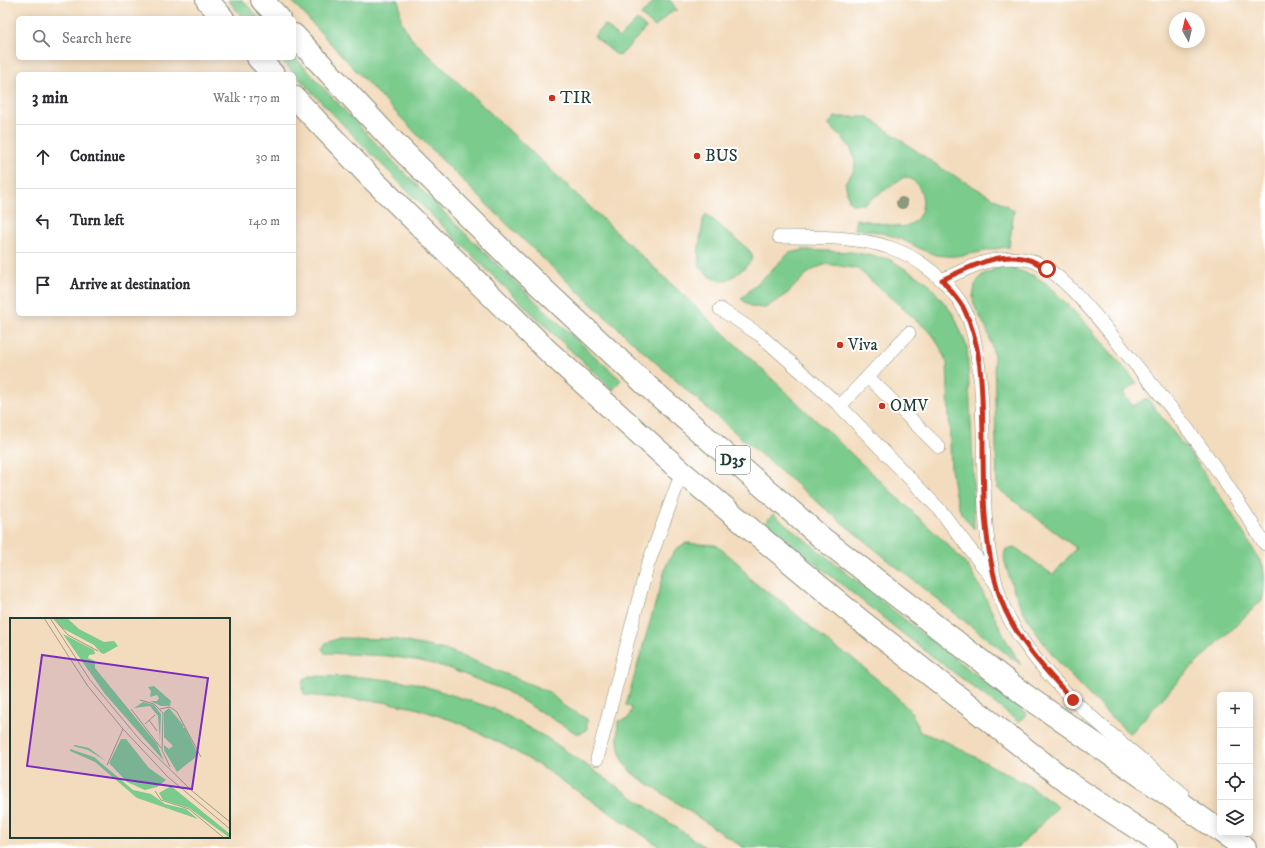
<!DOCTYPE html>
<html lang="en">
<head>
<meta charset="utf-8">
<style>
  :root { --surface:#fff; --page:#f2f2f3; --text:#2b2b33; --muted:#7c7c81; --line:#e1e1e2 }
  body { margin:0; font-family:"IM FELL DW Pica",serif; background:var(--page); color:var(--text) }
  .controls { position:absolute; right:12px; bottom:12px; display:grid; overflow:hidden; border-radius:6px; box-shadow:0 2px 10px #0003 }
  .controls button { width:36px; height:36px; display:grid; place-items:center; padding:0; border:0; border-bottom:1px solid var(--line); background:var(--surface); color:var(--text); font:20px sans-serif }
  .compass { position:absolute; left:1169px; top:12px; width:36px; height:36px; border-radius:50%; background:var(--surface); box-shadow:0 2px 10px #0003; rotate:352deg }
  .stop { position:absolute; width:12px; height:12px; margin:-9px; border:3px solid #c8321e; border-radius:50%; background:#fff }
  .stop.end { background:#c8321e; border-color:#fff; box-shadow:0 1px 4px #0008 }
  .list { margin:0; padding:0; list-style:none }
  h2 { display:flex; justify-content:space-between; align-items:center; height:52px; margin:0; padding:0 16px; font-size:17px }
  h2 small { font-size:13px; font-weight:400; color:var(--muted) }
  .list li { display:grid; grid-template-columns:26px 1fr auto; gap:12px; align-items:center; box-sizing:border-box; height:64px; padding:0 16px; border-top:1px solid var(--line) }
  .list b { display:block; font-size:15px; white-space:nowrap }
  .list em { font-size:13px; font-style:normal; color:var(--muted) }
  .icon { flex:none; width:22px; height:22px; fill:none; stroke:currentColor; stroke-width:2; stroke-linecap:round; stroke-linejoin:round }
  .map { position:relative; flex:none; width:1265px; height:848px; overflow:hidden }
  .search { position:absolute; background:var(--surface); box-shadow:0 2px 10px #0003; left:16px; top:16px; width:280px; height:44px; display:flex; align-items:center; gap:10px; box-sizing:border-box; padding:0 14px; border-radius:6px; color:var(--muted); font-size:15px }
  .panel { position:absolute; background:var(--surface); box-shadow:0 2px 10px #0003; left:16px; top:72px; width:280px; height:244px; border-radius:6px }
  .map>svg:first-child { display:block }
</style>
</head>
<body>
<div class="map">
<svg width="1265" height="848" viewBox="0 0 1265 848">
  <rect width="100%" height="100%" fill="#fff"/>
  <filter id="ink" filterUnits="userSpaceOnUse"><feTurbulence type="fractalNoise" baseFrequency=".025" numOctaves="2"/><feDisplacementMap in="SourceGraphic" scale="8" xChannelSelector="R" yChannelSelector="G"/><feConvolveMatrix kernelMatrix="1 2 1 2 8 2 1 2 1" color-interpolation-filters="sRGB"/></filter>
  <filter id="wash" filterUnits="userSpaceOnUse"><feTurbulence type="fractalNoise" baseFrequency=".012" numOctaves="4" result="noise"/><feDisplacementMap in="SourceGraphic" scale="16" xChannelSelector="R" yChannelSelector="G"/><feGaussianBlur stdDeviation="0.9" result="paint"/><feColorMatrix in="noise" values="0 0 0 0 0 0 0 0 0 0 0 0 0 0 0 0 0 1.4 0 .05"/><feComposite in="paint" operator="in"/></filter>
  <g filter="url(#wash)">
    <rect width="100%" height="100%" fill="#f3dcbd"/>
    <path fill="#7acb8c" stroke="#4c8460" d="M228,0h14l17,18h-16z
      M291,0h108l2,21 10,17 539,509 17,18 10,16 28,57 16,27c-261,-201 -509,-419 -730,-665z
      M655,0h15l7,10 -6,2 -16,15 -14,-12z
      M637,20l9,8 -26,28 -6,-3 -20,-17 11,-12 14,14z
      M294,56c104,114 213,221 327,324l-8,10c-115,-107 -226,-217 -333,-332h14z
      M835,117h33l73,51 73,42 -5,37c-25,2 -51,14 -76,7 -10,-3 -19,-9 -28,-13 -16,-7 -33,-11 -51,-12l2,-10 45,8c31,-4 26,-48 3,-50l-40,27h-12l-3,-3 -4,-19c3,-4 8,-8 9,-13 6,-17 -15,-35 -26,-44z
      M706,214l43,36c2,3 4,5 3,8 -1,7 -22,22 -29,23 -8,0 -22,-9 -24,-18 -2,-13 3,-30 4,-43z
      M804,250l47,2 38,7 38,23 27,33 13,32 6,116 1,66 -13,-16 -6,-18 -4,-26 -4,-106 -6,-14 -9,-15 -74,-65 -31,-5 -11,4 -9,6 -19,19 -23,15 -13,-1 -11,-8 48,-46z
      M1008,267l27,9 13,9 40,41 49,57 -14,10 10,13 14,-8 53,69 31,45 32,54c2,11 2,24 -1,34l-82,79 -50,55c-47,-43 -105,-98 -122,-161 -2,-8 -6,-16 -2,-24l10,-1 37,27 23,-27 -79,-60 -3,-133 -6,-23 -14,-27 -1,-8 2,-12 7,-10 13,-6z
      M773,514l161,129 93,70 -8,9 -117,-89 -137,-110z
      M685,543l31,2 22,18 14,18 30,21 54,47 14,7 42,36 20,21 8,19 27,10 79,42 32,23 -40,41h-274l-112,-75c-15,-17 -15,-31 -14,-52l10,-2 4,-11 -6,-3 41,-142 8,-13z
      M339,638l54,1 57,12 99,41 15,14 23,13v10l-6,4h-5l-72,-43 -59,-23 -25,-6 -31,-5 -64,-3 -3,-4 4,-6z
      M309,676l54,1 52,6 80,26 52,29 159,110h-44l-122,-82 -36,-21 -47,-23 -42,-14 -31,-6 -79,-7 -3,-7 1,-8z"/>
  </g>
  <g filter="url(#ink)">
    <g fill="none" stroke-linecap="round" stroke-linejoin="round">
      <g stroke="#898c78" stroke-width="14">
        <path id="service" d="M779,237c37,0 77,-1 112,11 27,9 60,35 73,61 10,18 12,40 15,60 10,76 -4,157 22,231 28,76 120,141 181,193
          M942,280c28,-13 55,-27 87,-20 31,7 77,68 97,93 27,33 55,65 79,100 21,29 41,61 60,91
          M720,309l40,26 80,71 100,104 54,71
          M868,377l71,70
          M840,406l69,-73
          M597,759l50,-192 35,-95"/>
      </g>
      <g stroke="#898c78" stroke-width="24">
        <path id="motorway" d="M207,0l16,18
          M262,0l17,18
          M294,35l92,99 125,125 134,125 177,154 203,157 195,136
          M258,58l15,16
          M294,97l76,80 180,176 132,119 179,149 209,163 97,64
          M1223,833l22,15"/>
      </g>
      <use href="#service" stroke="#fff" stroke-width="13"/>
      <use href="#motorway" stroke="#fff" stroke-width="22"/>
    </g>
    <circle fill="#8b987e" cx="902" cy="203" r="6"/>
  </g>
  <g fill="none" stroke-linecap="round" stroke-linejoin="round" filter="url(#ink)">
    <path stroke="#c8321e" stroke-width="5" d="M1047,269c-6,-3 -11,-7 -17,-9 -30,-10 -62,8 -88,20 7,9 17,19 22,29 19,37 18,85 19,125 0,55 0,113 18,166 15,39 44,70 72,100"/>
  </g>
  <g fill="#c8321e" stroke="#fff" stroke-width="1.5">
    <circle cx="552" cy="98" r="4"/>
    <circle cx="697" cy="156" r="4"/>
    <circle cx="840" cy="345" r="4"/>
    <circle cx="882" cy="406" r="4"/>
  </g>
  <g text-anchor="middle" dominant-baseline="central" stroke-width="4" stroke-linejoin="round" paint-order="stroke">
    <rect fill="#fff" stroke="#627771" stroke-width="1" x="716" y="446" width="34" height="28" rx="3"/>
    <g font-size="16" font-weight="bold" fill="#1f3d34">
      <text x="733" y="460">D35</text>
    </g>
    <g font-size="17" fill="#1f3d34" stroke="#fff" text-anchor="start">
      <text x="560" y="98">TIR</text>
      <text x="705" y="156">BUS</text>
      <text x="848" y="345">Viva</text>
      <text x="890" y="406">OMV</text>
    </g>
  </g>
  <g transform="translate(10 618)">
    <rect width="220" height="220" fill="#f3dcbd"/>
    <path d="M44,0h13l12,11 25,13 10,-1 4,5 -14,8 -3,-1 -7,-8 -32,-17zM53,16l31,16 1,4 -6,1 -1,3 7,3v7l62,76 7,17 -59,-67zM144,68l17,15 -1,5h-9l-11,-5h7l2,-3 -2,-3 -7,2 1,-6 -3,-4zM133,84l11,3 7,9 -1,28 -2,-26 -8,-10 -16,2zM159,90l15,18 -2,1 3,1 12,24 -1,5 -19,15 -13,-22v-5l5,4 4,-3 -9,-9v-25zM111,121h5l23,29 17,12 -9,7 -12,3 -18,-8 -18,-19zM65,127l14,3 17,13 -18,-11 -15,-4zM60,131l24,8 39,33 18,4 14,10 21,5 12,10 -61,-21 -42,-36 -25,-11zM161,168l59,48v4l-41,-30 -26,-8 -4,-7z" fill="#7acb8c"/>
    <path fill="none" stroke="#9e9c86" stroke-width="1" d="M34,0l43,67 36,44 45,48 62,52M40,0l40,62 50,60 51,50 39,32M43,0l15,17 30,16M130,82l14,4 9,9 -1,37 8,17M121,91l30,39M150,91l10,-2 7,5 24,45M139,102l8,11M135,106l10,-9M97,147l16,-36M145,173l6,9 28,9 35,29"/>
    <path fill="#7b2cbf" fill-opacity="0.15" stroke="#7b2cbf" stroke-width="2" d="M32,37l166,23 -16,111 -165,-23z"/>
    <rect width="220" height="220" fill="none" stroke="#1f3d34" stroke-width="2"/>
  </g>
</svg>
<div class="controls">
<button>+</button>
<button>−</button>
<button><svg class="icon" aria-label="locate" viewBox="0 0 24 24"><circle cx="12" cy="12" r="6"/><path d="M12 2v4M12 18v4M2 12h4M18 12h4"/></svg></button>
<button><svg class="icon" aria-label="layers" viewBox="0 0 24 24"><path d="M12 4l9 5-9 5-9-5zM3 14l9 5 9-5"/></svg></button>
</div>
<svg class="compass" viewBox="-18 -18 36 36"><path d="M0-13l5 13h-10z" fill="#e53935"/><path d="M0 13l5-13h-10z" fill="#7c7c81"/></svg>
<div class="stop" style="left:1047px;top:269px"></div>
<div class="stop end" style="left:1073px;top:700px"></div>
<div class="search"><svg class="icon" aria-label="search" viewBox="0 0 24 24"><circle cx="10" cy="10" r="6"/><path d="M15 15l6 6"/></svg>Search here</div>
<section class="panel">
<h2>3 min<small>Walk · 170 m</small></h2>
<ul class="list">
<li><svg class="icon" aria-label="ahead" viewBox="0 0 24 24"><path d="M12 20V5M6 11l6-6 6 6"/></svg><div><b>Continue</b></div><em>30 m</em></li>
<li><svg class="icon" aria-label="left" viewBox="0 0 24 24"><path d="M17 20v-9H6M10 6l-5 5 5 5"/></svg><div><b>Turn left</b></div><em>140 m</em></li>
<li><svg class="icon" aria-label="arrive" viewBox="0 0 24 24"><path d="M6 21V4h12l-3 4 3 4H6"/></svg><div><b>Arrive at destination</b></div></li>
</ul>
</section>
</div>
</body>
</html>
